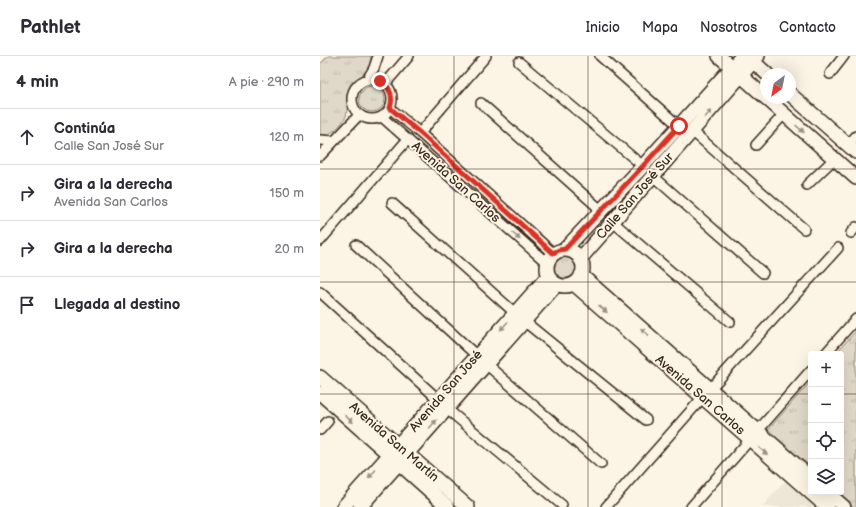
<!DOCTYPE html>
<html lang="es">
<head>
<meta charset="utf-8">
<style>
  :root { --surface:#fff; --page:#f7f7f7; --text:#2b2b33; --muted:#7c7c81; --line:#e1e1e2 }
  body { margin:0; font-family:"Balsamiq Sans",sans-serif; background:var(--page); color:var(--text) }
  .controls { position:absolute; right:12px; bottom:12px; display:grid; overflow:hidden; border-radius:4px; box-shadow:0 4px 16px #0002 }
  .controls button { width:36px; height:36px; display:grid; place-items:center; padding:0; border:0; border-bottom:1px solid var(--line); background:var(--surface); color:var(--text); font:20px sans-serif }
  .compass { position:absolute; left:440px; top:12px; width:36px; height:36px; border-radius:50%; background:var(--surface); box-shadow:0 4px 16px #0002; rotate:212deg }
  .stop { position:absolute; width:12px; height:12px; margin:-9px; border:3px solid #d93025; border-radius:50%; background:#fff }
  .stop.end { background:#d93025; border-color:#fff; box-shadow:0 1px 4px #0008 }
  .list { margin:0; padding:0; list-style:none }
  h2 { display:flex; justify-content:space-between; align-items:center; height:52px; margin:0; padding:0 16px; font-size:17px }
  h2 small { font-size:13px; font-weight:400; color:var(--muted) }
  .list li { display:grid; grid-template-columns:26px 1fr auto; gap:12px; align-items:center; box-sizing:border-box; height:56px; padding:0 16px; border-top:1px solid var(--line) }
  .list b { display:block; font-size:15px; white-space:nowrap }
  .list p { margin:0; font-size:13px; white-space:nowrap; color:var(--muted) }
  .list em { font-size:13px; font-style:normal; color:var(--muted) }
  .icon { flex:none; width:22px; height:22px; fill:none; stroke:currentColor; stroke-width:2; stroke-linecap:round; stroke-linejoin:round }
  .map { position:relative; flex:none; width:536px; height:451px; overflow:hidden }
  header { display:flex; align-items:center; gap:24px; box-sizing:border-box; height:56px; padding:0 20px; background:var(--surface); border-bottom:1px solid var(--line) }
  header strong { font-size:19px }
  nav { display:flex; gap:22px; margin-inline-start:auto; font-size:14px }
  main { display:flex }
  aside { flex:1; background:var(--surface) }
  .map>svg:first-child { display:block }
</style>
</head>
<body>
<header>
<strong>Pathlet</strong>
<nav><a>Inicio</a><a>Mapa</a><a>Nosotros</a><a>Contacto</a></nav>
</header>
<main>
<aside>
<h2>4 min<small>A pie · 290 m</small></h2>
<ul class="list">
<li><svg class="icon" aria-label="ahead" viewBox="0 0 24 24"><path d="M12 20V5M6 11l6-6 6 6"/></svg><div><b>Continúa</b><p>Calle San José Sur</p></div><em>120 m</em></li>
<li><svg class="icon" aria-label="right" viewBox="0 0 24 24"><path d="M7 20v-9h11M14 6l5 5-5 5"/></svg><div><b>Gira a la derecha</b><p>Avenida San Carlos</p></div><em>150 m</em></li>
<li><svg class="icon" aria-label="right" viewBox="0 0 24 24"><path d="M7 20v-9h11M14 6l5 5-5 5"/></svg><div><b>Gira a la derecha</b></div><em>20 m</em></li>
<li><svg class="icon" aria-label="arrive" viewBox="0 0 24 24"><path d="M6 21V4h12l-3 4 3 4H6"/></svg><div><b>Llegada al destino</b></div></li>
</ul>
</aside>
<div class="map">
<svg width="536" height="451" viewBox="0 0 536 451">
  <defs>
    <pattern id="grass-tufts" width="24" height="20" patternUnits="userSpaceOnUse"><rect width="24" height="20" fill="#e0d8c8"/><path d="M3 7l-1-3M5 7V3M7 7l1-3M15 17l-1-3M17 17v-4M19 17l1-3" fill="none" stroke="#c1baab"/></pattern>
  </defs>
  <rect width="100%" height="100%" fill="#fcf5e5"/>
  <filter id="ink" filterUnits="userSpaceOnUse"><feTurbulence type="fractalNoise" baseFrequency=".025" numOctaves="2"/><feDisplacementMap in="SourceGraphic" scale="8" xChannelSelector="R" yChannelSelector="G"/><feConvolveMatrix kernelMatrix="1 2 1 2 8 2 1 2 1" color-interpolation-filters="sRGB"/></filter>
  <g filter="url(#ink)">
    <path fill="#eee6d6" d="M465,425l30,26h-53z"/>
    <path fill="url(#grass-tufts)" stroke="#8e8173" d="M8,0h43c-1,20 -14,18 -21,33 -5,9 -1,19 -4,27 -1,3 -4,6 -5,8 -7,8 -11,10 -21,12v-72z
      M39 43a13 13 0 1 1 26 0a13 13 0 1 1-26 0Z
      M232 211a13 13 0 1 1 26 0a13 13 0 1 1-26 0Z
      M536,275v176h-3l-17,-15h5v-138h-6z
      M491,325v89l-44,-39z"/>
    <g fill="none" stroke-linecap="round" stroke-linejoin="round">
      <g stroke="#3b2a1e" stroke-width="12">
        <path id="street" d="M280,0l79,70
          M199,6l124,104
          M510,18l14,-18
          M32 43a20 20 0 1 1 40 0a20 20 0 1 1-40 0Z
          M47,24l7,-12 4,-12
          M65,28l24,-28
          M161,47l121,108
          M70,52l30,25 133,120
          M62,61l165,146
          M372,75l112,98
          M100,77l66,-77
          M0,84l14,1
          M436,89l28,-31
          M528,89l8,-9
          M0,100l39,-41
          M333,120l110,97
          M487,129l27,-26
          M72,147l123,110
          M293,166l117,100
          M531,177l5,-6
          M0,185l88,-102
          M36,189l121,111
          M0,236l118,107
          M204,265l122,99
          M505,298l31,-35
          M166,308l115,100
          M390,333l128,-141
          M127,353l115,96
          M0,374l8,-9
          M286,451l97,-110
          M371,451l120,-137"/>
      </g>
      <g stroke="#3b2a1e" stroke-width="16">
        <path id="secondary" d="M399,0l137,122
          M428,1l19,17
          M470,38l66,58
          M245,193l78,-83 99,-110
          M227 212a18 18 0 1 1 36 0a18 18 0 1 1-36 0Z
          M260,203l178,-203
          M261,219l230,203
          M254,228l253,223
          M0,321l148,130
          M0,337l128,114
          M507,436l17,15
          M23,451l205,-231
          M40,451l197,-223"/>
      </g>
      <use href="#street" stroke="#fcf5e5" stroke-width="9"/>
      <use href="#secondary" stroke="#fcf5e5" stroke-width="13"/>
    </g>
    <defs><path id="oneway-solid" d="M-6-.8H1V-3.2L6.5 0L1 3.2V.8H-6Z"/></defs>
    <g fill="#9c9082">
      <use href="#oneway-solid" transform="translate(388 58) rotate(-48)"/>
      <use href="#oneway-solid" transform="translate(480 73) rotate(41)"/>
      <use href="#oneway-solid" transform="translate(196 180) rotate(42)"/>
      <use href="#oneway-solid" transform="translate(283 253) rotate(41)"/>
      <use href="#oneway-solid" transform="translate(184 270) rotate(132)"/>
      <use href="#oneway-solid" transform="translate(325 276) rotate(-139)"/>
      <use href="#oneway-solid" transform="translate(29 363) rotate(41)"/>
      <use href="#oneway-solid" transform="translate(113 368) rotate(-49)"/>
      <use href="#oneway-solid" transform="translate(443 395) rotate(41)"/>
      <use href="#oneway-solid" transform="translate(52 418) rotate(132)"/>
    </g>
  </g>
  <g fill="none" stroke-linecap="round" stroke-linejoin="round" filter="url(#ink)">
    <path stroke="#d93025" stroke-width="5" d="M60,25c10,6 14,15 10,27l30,25 133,120 6,-3 6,-1 78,-83 36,-40"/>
  </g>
  <path fill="none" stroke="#3b2a1e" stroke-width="1" stroke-opacity="0.55" d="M134,0v451M268,0v451M402,0v451M0,113h536M0,226h536M0,338h491M521,338h15"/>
  <g text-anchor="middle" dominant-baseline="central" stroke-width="4" stroke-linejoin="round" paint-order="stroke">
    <g font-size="13" fill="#3b2a1e" stroke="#fcf5e5">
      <text transform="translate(136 126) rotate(42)">Avenida San Carlos</text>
      <text transform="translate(315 140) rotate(-49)">Calle San José Sur</text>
      <text transform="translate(126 335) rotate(-49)">Avenida San José</text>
      <text transform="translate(380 339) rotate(41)">Avenida San Carlos</text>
      <text transform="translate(74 386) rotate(41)">Avenida San Martín</text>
    </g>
  </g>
</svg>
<div class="controls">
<button>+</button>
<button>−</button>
<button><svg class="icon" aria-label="locate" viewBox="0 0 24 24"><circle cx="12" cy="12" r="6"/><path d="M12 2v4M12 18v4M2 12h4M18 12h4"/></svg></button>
<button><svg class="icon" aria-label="layers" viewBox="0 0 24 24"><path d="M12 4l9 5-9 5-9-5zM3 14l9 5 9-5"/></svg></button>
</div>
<svg class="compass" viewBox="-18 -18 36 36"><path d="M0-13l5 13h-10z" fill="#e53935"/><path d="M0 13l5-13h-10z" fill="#7c7c81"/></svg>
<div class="stop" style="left:359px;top:70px"></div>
<div class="stop end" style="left:60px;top:25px"></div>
</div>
</main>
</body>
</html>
